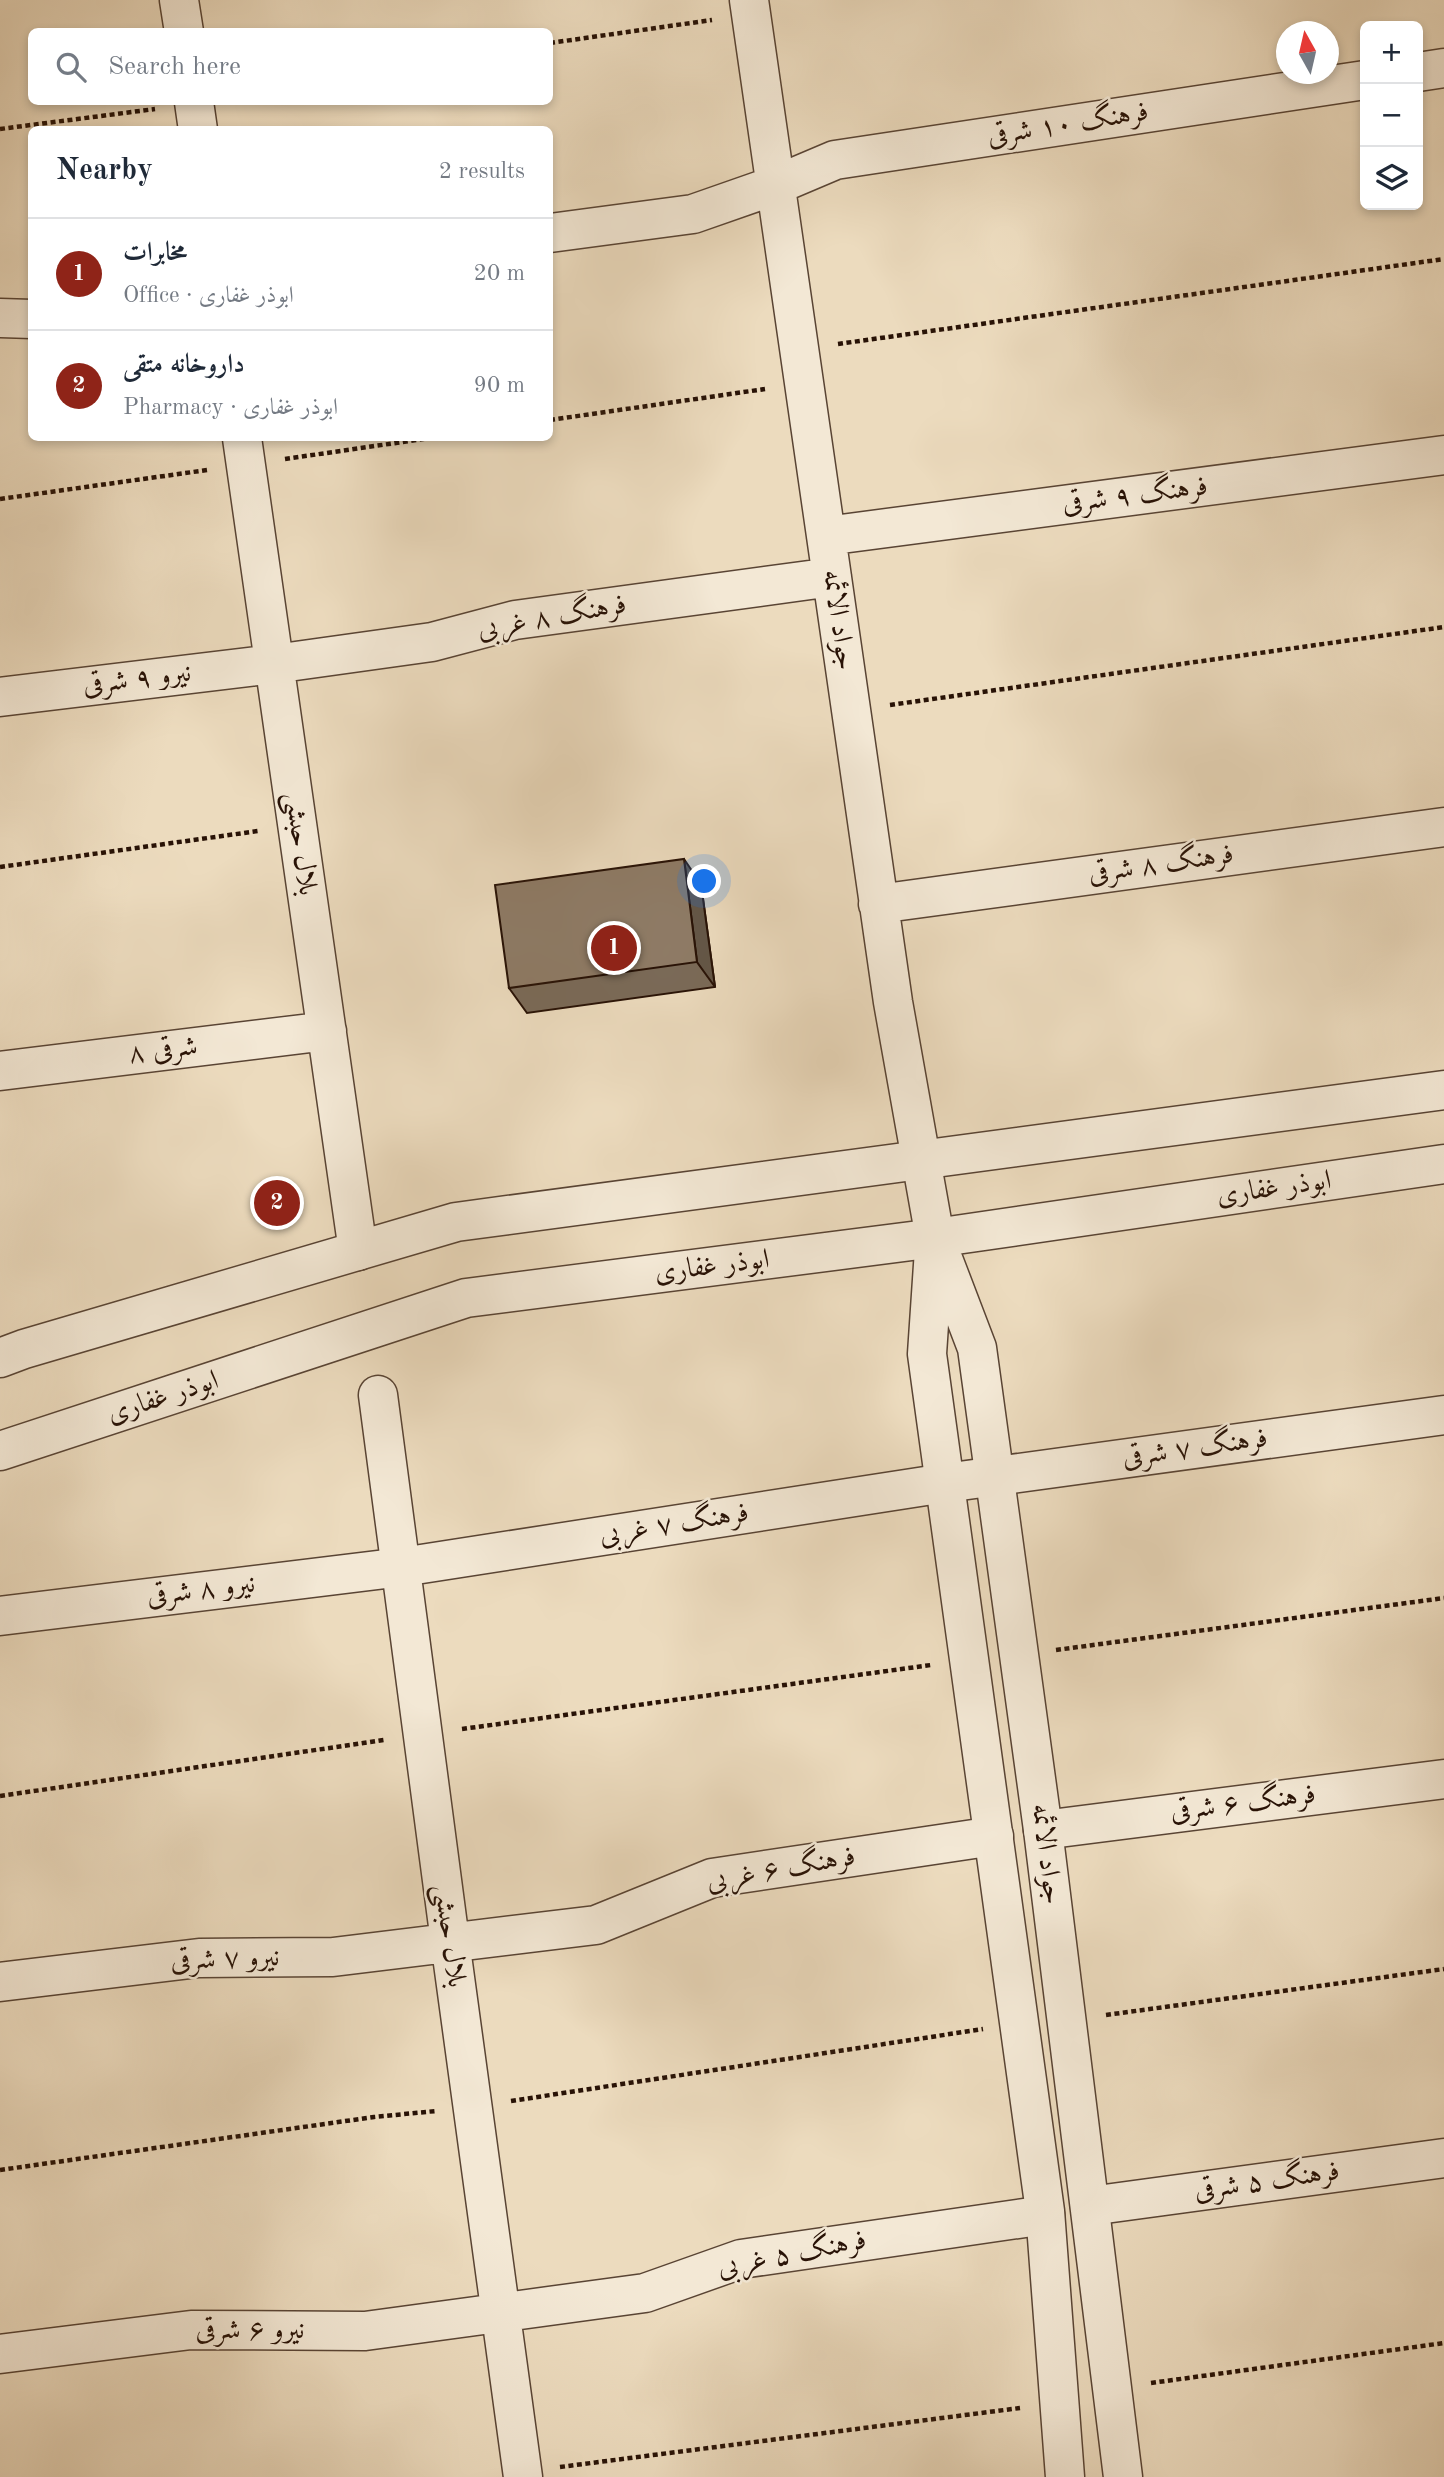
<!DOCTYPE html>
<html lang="en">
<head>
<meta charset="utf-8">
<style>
  :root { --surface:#fff; --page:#f6f6f7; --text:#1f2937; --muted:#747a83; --line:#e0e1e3; --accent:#8f2418 }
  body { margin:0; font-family:"Old Standard TT",Amiri,serif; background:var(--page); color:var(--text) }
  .controls { position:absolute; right:21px; top:21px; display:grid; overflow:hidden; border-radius:10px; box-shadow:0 4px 10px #0003 }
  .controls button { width:63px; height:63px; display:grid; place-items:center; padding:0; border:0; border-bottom:2px solid var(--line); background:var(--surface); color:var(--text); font:35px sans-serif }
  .compass { position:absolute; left:1276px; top:21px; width:63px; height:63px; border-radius:50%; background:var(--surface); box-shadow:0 4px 10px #0003; rotate:352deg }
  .you { position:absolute; left:705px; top:882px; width:24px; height:24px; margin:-18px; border:5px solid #fff; border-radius:50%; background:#1a73e8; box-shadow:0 0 0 10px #1a73e833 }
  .badge { display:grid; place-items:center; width:46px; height:46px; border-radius:50%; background:var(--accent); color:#fff; font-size:23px; font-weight:700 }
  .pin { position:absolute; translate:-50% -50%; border:4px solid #fff; box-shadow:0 2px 7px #0006 }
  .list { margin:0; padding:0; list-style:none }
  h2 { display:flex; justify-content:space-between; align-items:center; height:91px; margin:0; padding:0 28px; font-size:30px }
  h2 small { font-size:23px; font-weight:400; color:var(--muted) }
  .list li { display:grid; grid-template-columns:46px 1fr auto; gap:21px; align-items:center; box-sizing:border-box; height:112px; padding:0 28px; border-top:2px solid var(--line) }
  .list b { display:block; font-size:26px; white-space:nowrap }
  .list p { margin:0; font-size:23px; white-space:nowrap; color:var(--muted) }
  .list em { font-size:23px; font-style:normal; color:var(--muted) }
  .icon { flex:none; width:38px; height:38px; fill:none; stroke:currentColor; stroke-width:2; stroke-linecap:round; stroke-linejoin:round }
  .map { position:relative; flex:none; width:1444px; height:2477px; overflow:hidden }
  .search { position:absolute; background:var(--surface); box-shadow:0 4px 10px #0003; left:28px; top:28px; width:525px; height:77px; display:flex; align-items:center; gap:18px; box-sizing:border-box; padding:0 24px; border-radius:10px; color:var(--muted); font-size:26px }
  .panel { position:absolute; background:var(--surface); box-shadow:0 4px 10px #0003; left:28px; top:126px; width:525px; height:315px; border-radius:10px }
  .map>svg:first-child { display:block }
</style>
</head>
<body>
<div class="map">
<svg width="1444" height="2477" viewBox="0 0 1444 2477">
  <rect width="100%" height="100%" fill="#ecdbbe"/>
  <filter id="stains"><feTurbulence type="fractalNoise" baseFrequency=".00286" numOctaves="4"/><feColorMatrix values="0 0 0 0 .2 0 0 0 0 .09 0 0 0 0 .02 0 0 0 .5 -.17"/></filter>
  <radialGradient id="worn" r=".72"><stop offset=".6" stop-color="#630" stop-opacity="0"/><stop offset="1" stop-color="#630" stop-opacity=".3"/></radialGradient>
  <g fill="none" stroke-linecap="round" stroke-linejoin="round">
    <g stroke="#594434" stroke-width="41">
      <path id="minor" d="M179,0l5,32
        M749,0l144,1002 42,236
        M1418,72l26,-4
        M194,102l4,28
        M550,233l143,-19 83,-29 59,-25 530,-80
        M0,318l32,1
        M242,438l116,813
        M826,536l618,-81
        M0,697l274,-33 158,-22 83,-22 317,-43
        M878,904l566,-77
        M0,1071l327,-40
        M378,1395l72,546 73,536
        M0,1616l402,-49 543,-84 499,-68
        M1043,1830l401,-51
        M0,1982l199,-24 134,-1 263,-32 116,-47 282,-42
        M1090,2206l354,-48
        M0,2354l191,-24 174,1 280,-38 96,-34 304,-44"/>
    </g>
    <g stroke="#594434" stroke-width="41">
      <path id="tertiary" d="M935,1238l42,110 66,482 80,647
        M934,1250l-7,104 118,857 20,266
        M0,1358l24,-9 432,-127 988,-132
        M0,1451l466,-153 469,-60 509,-74"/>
    </g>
    <path stroke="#281206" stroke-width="4.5" stroke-dasharray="5 3.5" stroke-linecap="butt" d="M550,43l162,-23
      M0,129l155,-20
      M838,344l606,-85
      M550,420l215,-31
      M285,459l145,-21
      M0,499l207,-29
      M890,705l554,-78
      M0,867l258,-36
      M1056,1650l388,-52
      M462,1729l469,-64
      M0,1796l384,-56
      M1106,2015l338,-46
      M511,2101l472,-72
      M0,2170l374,-53 62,-6
      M1151,2383l293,-40
      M560,2467l460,-59"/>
    <use href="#minor" stroke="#f3e8d5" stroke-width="38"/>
    <use href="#tertiary" stroke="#f3e8d5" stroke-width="38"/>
  </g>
  <path fill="#7a6a58" stroke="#281206" stroke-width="2" d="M701,884l14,103 -188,26 -18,-25z"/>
  <path fill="#635647" stroke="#281206" stroke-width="2" d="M684,859l17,25 14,103 -18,-25z"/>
  <path fill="#8e7b66" stroke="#281206" stroke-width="2" d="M684,859l13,103 -188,26 -14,-103z"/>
  <g text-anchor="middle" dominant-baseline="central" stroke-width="5" stroke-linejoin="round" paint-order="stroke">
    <g font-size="28" fill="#281206" stroke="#f3e8d5">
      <text transform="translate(1068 125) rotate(-9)">فرهنگ ۱۰ شرقی</text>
      <text transform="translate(1135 496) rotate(-7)">فرهنگ ۹ شرقی</text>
      <text transform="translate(552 618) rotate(-10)">فرهنگ ۸ غربی</text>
      <text transform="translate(838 620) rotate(82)">جواد الائمه</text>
      <text transform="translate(137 680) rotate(-7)">نیرو ۹ شرقی</text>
      <text transform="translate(300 844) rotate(82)">بلال حبشی</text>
      <text transform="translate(1161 865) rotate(-8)">فرهنگ ۸ شرقی</text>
      <text transform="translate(163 1051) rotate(-7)">۸ شرقی</text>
      <text transform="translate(1274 1189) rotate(-8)">ابوذر غفاری</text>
      <text transform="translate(712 1267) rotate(-7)">ابوذر غفاری</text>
      <text transform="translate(163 1398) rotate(-18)">ابوذر غفاری</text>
      <text transform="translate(1195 1449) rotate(-8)">فرهنگ ۷ شرقی</text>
      <text transform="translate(674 1525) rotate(-9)">فرهنگ ۷ غربی</text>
      <text transform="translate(201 1591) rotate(-7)">نیرو ۸ شرقی</text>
      <text transform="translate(1243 1804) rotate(-7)">فرهنگ ۶ شرقی</text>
      <text transform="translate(1046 1854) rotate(83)">جواد الائمه</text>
      <text transform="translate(781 1870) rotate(-10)">فرهنگ ۶ غربی</text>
      <text transform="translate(449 1936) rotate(82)">بلال حبشی</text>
      <text transform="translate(225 1960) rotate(-2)">نیرو ۷ شرقی</text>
      <text transform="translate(1267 2182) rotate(-8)">فرهنگ ۵ شرقی</text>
      <text transform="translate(792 2255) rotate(-11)">فرهنگ ۵ غربی</text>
      <text x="250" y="2331">نیرو ۶ شرقی</text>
    </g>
  </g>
  <rect width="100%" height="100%" filter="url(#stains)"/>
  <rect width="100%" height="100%" fill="url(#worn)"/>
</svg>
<div class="controls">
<button>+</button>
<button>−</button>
<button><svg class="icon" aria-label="layers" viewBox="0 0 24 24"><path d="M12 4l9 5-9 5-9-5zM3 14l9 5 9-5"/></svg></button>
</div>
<svg class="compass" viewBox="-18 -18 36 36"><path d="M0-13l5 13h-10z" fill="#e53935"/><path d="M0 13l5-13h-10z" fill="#747a83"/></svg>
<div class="you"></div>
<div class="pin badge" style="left:614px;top:948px">1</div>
<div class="pin badge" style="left:277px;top:1203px">2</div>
<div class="search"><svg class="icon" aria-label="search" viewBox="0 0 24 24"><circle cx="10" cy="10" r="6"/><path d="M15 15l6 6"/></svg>Search here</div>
<section class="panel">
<h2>Nearby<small>2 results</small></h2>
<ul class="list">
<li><span class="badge">1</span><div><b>مخابرات</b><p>Office · ابوذر غفاری</p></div><em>20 m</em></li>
<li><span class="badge">2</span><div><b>داروخانه متقی</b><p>Pharmacy · ابوذر غفاری</p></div><em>90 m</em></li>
</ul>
</section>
</div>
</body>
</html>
